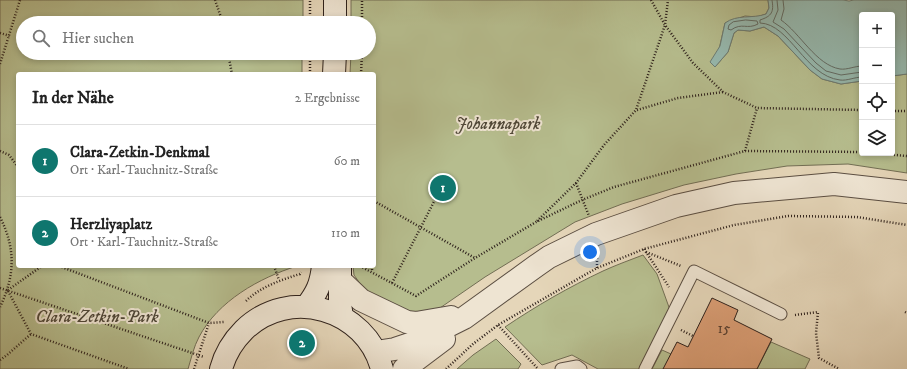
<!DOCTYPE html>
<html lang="de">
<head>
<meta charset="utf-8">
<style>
  :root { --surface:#fff; --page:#f2f2f2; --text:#222; --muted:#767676; --line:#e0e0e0; --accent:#0f766e }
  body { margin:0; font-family:"IM FELL DW Pica",serif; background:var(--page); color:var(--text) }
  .controls { position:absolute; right:12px; top:12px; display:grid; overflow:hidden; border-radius:4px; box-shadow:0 2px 6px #0003 }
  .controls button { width:36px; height:36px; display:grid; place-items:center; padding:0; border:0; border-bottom:1px solid var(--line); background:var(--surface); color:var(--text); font:20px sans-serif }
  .you { position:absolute; left:590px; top:252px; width:14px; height:14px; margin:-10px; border:3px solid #fff; border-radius:50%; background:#1a73e8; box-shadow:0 0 0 6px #1a73e833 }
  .badge { display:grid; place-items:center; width:26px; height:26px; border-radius:50%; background:var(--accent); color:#fff; font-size:13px; font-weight:700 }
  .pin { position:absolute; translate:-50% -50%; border:2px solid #fff; box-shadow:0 1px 4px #0006 }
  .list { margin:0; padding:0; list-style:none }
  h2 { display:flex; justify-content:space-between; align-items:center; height:52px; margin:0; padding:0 16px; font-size:17px }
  h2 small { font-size:13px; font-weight:400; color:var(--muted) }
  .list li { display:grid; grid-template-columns:26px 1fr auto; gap:12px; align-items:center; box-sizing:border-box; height:72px; padding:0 16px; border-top:1px solid var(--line) }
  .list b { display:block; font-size:15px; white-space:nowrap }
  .list p { margin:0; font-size:13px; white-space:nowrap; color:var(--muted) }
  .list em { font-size:13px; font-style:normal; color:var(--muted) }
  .icon { flex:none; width:22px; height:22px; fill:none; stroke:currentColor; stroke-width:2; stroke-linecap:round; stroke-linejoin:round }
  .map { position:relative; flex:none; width:907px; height:369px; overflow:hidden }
  .search { position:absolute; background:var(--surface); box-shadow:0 2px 6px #0003; left:16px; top:16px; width:360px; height:44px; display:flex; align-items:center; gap:10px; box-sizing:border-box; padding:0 14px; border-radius:22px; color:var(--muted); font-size:15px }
  .panel { position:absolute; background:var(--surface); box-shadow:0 2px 6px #0003; left:16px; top:72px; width:360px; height:196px; border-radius:4px }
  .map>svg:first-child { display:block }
</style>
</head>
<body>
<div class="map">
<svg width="907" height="369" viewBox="0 0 907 369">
  <rect width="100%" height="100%" fill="#e5d6b9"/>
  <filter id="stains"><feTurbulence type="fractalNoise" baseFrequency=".005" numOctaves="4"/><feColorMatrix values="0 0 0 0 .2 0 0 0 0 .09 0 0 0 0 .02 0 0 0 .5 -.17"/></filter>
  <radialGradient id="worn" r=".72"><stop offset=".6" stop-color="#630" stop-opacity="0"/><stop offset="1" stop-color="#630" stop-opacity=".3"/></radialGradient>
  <path fill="#b6bd8e" stroke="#726e54" d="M0,0h303v23h-280v30h279v21h-284v192h279c-38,12 -79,35 -98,71 -5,9 -8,22 -11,32h-188z
    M351,0h417l1,8 -3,6 -9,3 -12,-1 -20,7 -10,44 13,-15 6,-19 4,-3 12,1 14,-4 14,9 32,34 12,9 19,5 21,-3v72h30v-77l15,-2v99l-59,-9 -61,2 -51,8 -52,11 -62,19 -47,18 -90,55 -48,33 -14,4 -19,-3 -38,-19 -12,-17 -1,-9h21v-192h-24l1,-21h18v-30h-18z
    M643,255l14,19 13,36 -31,59h-41l-26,-14 -30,10 -37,-38c31,-21 64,-40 98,-56 13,-6 27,-11 40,-16z
    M496,339l25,25 -3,5h-61l16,-14z
    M771,342l39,17 -5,10h-48z
    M662,350l9,4 -4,15h-15z"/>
  <path fill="#96b9af" stroke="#6c7c74" d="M768,0h75l6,1 5,-1h53v74l-15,2v-61h-30v66l-21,3 -19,-5 -12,-9 -32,-34 -14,-9 -14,4 -12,-1 -4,3 -6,19 -13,15 -5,-5 10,-16 5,-23c12,-9 27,-4 41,-9l3,-6z"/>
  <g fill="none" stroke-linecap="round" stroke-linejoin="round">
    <path stroke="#626c65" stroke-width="1" d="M772,0c2,12 0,16 -12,20v3c30,1 45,53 80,57 7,1 15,-3 22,-3
      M777,0l1,10 -5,12 11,7 32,34 10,8 15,4 21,-3
      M783,0l1,9 -3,11c19,13 35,45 59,49 7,1 15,-3 22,-3
      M746,20l11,1 1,3c-11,6 -16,-2 -27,6l-3,-1 1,-4 4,-3z"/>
  </g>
  <path fill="#da9d74" stroke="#2d201b" d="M712,298l26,12 -4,10 38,19 -15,30h-94l14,-27 11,5z"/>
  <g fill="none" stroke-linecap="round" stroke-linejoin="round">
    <g stroke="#5b4e42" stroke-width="13">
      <path id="service" d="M561,369l16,-3 4,3
        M645,369l49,-98 87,43"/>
    </g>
    <g stroke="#5b4e42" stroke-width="24">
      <path id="tertiary" d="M341,281l20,19 46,22 9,1 35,-6
        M376,352l19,-3 21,-7 48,-24 72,-52 13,-9 47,-23 80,-28 58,-13 100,-9 73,8
        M404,369l40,-30"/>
    </g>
    <g stroke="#2d201b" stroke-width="24">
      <path id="secondary" d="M335,23v-23
        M334,74l1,-21
        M340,266v38l2,13
        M306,307c11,-14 15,-23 17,-41
        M221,369c4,-15 12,-28 23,-39 45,-44 122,-22 138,39"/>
    </g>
    <path stroke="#2d201b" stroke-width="2.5" stroke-dasharray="1 2" stroke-linecap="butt" d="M215,0l8,23
      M651,0l14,25 28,38 30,29 34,16 105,2
      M310,23v-23
      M362,23v-23
      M0,33l10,3
      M228,53l4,21
      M0,64l20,-64
      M310,74v-21
      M361,74l1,-21
      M637,110l41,-12 45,-6
      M892,111h15
      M0,151l9,4 9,12
      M745,151l12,-43
      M873,153l34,3
      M576,183l13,33
      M374,201l101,57
      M0,217c16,32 15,59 0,90
      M537,221l39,-38 28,-38 32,-35 29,-85 3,-25
      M644,249l25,38
      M646,252l35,14
      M597,255v13
      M59,266l150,57 15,-1
      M274,266l5,14
      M360,266l56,30 59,-38 61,-36 46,-22 32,-13 131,-36 117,1
      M372,266v6
      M392,283l46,-89
      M0,288l204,69
      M8,290l34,-24
      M8,291l23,43 98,35
      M246,301c14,-14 35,-21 54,-27l1,-2
      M905,312l2,1
      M795,315l23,-3 -2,21 3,25 20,11
      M498,325l40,44
      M681,330l12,6
      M0,360l7,-5 24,-21
      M194,369l15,-46
      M446,369l27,-25 25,-19 99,-57 47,-19 90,-24 54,-9 69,1 50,8"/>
    <use href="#service" stroke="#eee4d2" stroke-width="11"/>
    <use href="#tertiary" stroke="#eee4d2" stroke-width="22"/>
    <use href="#secondary" stroke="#eee4d2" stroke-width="22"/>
  </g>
  <g text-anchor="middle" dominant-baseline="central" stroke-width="4" stroke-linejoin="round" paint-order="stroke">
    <g font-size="15" fill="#583f31">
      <text x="724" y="328">15</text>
    </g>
    <g font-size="17" font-style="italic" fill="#4f4738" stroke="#eee4d2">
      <text x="498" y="124">Johannapark</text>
      <text x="97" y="317">Clara-Zetkin-Park</text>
    </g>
  </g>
  <rect width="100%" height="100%" filter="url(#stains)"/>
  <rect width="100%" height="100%" fill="url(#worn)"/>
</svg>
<div class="controls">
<button>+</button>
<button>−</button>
<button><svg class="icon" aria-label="locate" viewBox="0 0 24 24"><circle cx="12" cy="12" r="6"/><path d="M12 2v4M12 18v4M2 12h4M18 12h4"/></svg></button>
<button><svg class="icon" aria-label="layers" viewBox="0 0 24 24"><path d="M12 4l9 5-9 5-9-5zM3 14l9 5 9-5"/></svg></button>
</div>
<div class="you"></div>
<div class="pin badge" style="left:443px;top:188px">1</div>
<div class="pin badge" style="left:302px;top:343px">2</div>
<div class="search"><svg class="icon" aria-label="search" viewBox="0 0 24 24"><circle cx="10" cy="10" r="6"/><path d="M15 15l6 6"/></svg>Hier suchen</div>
<section class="panel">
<h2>In der Nähe<small>2 Ergebnisse</small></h2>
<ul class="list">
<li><span class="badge">1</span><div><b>Clara-Zetkin-Denkmal</b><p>Ort · Karl-Tauchnitz-Straße</p></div><em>60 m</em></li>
<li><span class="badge">2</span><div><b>Herzliyaplatz</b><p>Ort · Karl-Tauchnitz-Straße</p></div><em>110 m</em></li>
</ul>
</section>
</div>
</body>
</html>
